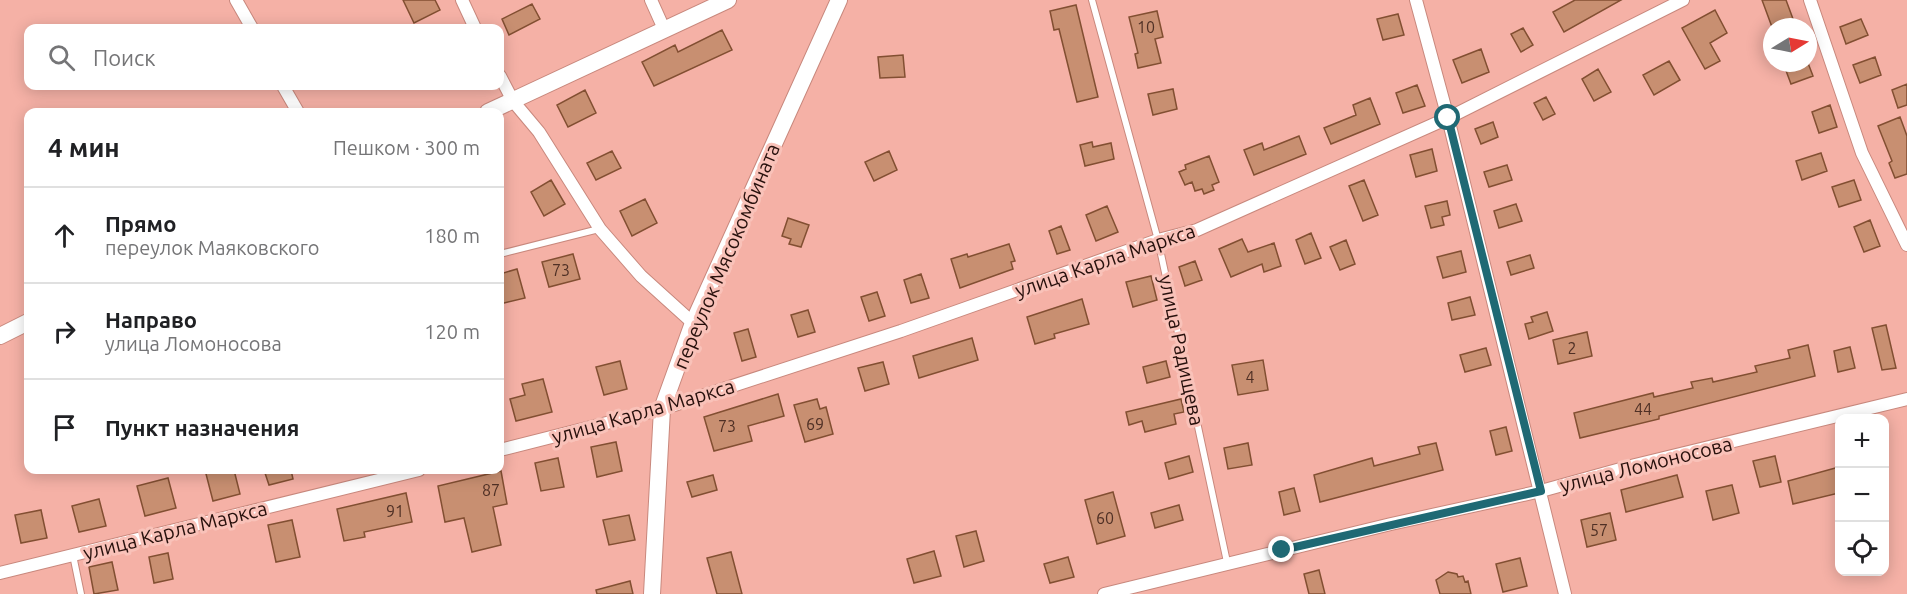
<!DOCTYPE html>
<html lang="ru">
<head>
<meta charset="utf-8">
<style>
  :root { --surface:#fff; --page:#f6f6f6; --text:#202124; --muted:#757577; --line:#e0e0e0 }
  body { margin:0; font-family:Ubuntu,sans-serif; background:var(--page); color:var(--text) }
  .controls { position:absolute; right:18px; bottom:18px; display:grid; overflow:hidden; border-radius:12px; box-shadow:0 3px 15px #0003 }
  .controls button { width:54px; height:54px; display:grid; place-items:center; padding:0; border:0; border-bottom:2px solid var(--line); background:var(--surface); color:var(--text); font:30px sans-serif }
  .compass { position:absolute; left:1763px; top:18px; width:54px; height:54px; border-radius:50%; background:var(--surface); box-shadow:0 3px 15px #0003; rotate:80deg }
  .stop { position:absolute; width:18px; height:18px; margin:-14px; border:4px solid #1f6974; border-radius:50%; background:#fff }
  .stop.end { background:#1f6974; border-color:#fff; box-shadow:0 2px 6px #0008 }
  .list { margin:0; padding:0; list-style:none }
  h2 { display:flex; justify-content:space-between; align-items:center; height:78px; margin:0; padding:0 24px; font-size:26px }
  h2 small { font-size:20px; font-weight:400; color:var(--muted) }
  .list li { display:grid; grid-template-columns:39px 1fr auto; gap:18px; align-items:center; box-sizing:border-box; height:96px; padding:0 24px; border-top:2px solid var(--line) }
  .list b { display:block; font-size:22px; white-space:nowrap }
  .list p { margin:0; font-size:20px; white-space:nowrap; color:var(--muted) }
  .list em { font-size:20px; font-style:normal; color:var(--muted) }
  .icon { flex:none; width:33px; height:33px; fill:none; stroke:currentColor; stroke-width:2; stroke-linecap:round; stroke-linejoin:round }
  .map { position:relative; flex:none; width:1907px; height:594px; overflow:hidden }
  .search { position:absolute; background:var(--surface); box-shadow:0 3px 15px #0003; left:24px; top:24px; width:480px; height:66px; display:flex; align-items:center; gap:15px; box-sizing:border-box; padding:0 21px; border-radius:12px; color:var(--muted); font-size:22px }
  .panel { position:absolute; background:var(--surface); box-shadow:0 3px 15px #0003; left:24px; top:108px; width:480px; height:366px; border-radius:12px }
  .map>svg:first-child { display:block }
</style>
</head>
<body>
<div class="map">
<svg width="1907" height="594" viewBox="0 0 1907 594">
  <rect width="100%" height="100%" fill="#f5b1a6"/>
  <path fill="#c88f71" stroke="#824f32" stroke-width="1.5" d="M403,0h32l5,10 -26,13z
    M1575,0h46l-57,32 -11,-20z
    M1762,0h24l10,27h-24z
    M532,4l8,15 -31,16 -7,-16z
    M1076,5l22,92 -21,5 -18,-73 -5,1 -4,-19z
    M1715,10l12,23 -17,10 10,18 -15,8 -23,-41z
    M1157,11l6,26 -8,2 6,24 -23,5 -3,-14 3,-1 -9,-36z
    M1398,14l6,21 -21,5 -6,-21z
    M1861,19l7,16 -22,9 -6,-17z
    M1523,28l10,17 -12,7 -10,-18z
    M722,30l10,20 -78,36 -12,-24 33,-17 3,7z
    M1481,49l8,23 -27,11 -9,-23z
    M903,55l2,22 -25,1 -2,-21z
    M1875,57l6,18 -21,8 -7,-18z
    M1669,61l11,19 -26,15 -11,-20z
    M1798,63h10l5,13 -22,8 -6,-16z
    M1598,69l13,23 -17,9 -12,-22z
    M1907,84v21l-9,3 -6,-18z
    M1417,85l8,21 -22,7 -7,-20z
    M1173,89l4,20 -24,6 -5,-21z
    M585,90l11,23 -28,14 -11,-22z
    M1546,97l9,17 -12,6 -9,-17z
    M1370,98l10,26 -49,20 -7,-16 32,-13 -3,-10z
    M1830,105l7,22 -18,6 -7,-21z
    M1900,117l7,19v38l-12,4 -6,-15 3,-2 -14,-35z
    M1493,122l5,15 -17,7 -6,-15z
    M1299,136l7,18 -52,21 -10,-25 18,-7 2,7z
    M1092,142l1,5 18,-4 3,16 -29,7 -5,-21z
    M1432,149l5,22 -21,6 -6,-22z
    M612,151l9,17 -25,12 -9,-17z
    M889,151l8,19 -23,11 -9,-19z
    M1821,153l6,18 -25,9 -6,-19z
    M1209,156l10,26 -7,3 2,5 -10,4 -2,-5 -7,2 -3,-9 -7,3 -6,-13 7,-3 -1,-4z
    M1507,165l5,15 -23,7 -5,-15z
    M551,180l14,24 -21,12 -13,-24z
    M1364,180l14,35 -15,6 -14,-35z
    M1854,180l7,20 -22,7 -7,-20z
    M645,199l12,24 -25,13 -12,-25z
    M1447,201l3,14 -8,2 2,8 -13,3 -6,-22z
    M1516,204l6,17 -23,7 -5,-17z
    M1107,206l11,26 -22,9 -10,-26z
    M788,218l21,7 -8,22 -12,-3 2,-5 -9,-3z
    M1870,220l10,26 -16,6 -10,-25z
    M1061,226l9,24 -13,4 -8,-23z
    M1311,233l10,25 -16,6 -9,-24z
    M1242,239l6,13 26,-9 7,23 -17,6 -2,-8 -31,13 -12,-28z
    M1346,240l9,24 -15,6 -10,-23z
    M1009,244l6,17 -4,1 2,7 -53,19 -9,-29 16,-5 1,3z
    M1461,251l5,21 -23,6 -6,-21z
    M573,254l7,25 -31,8 -7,-25z
    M1530,255l4,13 -23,7 -4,-13z
    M1195,261l7,19 -17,6 -6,-19z
    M517,269l8,29 -25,6v-30z
    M921,274l8,24 -18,5 -7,-23z
    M1151,276l6,24 -24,7 -7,-25z
    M877,292l8,24 -16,5 -8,-24z
    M1470,297l5,18 -23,5 -4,-17z
    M1082,299l7,25 -35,10 1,4 -20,6 -8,-27z
    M808,310l7,22 -17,5 -7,-22z
    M1547,312l6,19 -24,8 -4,-15 8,-2 -2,-5z
    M1886,325l10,43 -14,2 -10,-42z
    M748,329l8,28 -14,4 -8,-28z
    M1587,332l5,24 -34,8 -5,-24z
    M972,338l6,22 -59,18 -6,-22z
    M1808,345l7,31 -156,40v3l-79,19 -6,-25 79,-20 1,4 39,-9 -2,-6 21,-4 1,4 44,-10 -2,-6 35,-8 -2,-8z
    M1850,347l5,21 -17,4 -4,-21z
    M1486,348l5,17 -26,7 -5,-17z
    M1263,360l5,30 -30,5 -6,-30z
    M620,361l7,28 -23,6 -8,-28z
    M1166,361l4,16 -23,6 -4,-16z
    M883,362l6,22 -24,7 -7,-23z
    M543,379l9,33 -36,9 -6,-22 15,-4 -3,-11z
    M778,394l6,22 -36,10 4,15 -38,10 -10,-34z
    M817,399l3,10 6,-2 7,27 -28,8 -11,-37z
    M1181,399l3,13 -10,2 2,10 -31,8 -3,-11 -13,4 -3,-13z
    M1506,427l6,24 -16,4 -6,-24z
    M616,442l6,29 -25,6 -6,-30z
    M1248,443l4,22 -24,4 -4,-21z
    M1436,443l7,27 -123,32 -6,-27 58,-17 2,8 46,-12 -2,-7z
    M1189,456l4,16 -24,7 -4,-16z
    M1775,456l6,26 -21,5 -7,-26z
    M558,458l6,29 -23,4 -6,-28z
    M1839,467v26l-46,11 -5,-23z
    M205,470h29l6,24 -27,7z
    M264,470h27l2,9 -24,6z
    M501,471l6,33 -14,3 8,38 -29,7 -8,-34 -19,4 -7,-36z
    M713,475l4,15 -25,7 -5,-15z
    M1677,475l6,22 -57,15 -5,-22z
    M168,478l8,30 -31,8 -8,-30z
    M1732,485l7,28 -26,7 -7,-29z
    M1294,488l6,23 -16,4 -5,-23z
    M1113,492l12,44 -28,8 -12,-44z
    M406,493l6,29 -48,10 1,5 -21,4 -7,-32z
    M99,499l7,27 -27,6 -7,-26z
    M1179,505l4,15 -28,8 -4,-15z
    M41,510l6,28 -26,5 -6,-28z
    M1610,513l6,27 -29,7 -6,-27z
    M629,515l6,25 -26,5 -6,-25z
    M292,520l8,37 -24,5 -8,-37z
    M976,531l8,30 -20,6 -8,-31z
    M934,551l7,25 -27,7 -7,-24z
    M731,552l11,42h-25l-10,-36z
    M168,553l5,26 -19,4 -5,-26z
    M1068,557l6,20 -24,6 -6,-19z
    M1520,558l7,28 -24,6 -7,-28z
    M112,562l6,28 -24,4 -5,-27z
    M1319,570l6,24h-16l-5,-20z
    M1448,572l9,2 1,3 5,-1 2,6 3,-1 3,13h-31l-4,-14z
    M630,581l3,13h-36l-1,-4z"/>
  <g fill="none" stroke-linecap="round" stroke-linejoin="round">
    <g stroke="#c8887d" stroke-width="8">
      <path id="lane" d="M1092,0l66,240 69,322
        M500,254l99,-25
        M73,555l8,39"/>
    </g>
    <g stroke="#c8887d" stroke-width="14">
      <path id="street" d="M236,0l16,28
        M462,0l13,28
        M651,0l13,29
        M1416,0l32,118 117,476
        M1810,0l52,153 45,92
        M500,76l13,25 26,31 61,97 41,47 52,47
        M283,86l15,26
        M500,450l162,-41 239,-78 257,-91 39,-10 251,-112 235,-118
        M0,573l419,-103
        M1104,594l287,-70 150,-33 94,-26 272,-66"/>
    </g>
    <g stroke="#c8887d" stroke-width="18">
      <path id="secondary" d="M488,112l240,-112
        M0,336l28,-14
        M652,594l10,-185 31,-86 146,-323"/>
    </g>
    <use href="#lane" stroke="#fff" stroke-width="6"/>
    <use href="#street" stroke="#fff" stroke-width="12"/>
    <use href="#secondary" stroke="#fff" stroke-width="16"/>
  </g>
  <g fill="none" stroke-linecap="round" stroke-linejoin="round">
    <path stroke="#1f6974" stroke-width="8" d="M1282,550l259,-59 -93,-373"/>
  </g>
  <g text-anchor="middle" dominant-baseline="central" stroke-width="6" stroke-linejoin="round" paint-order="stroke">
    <g font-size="16" fill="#4f3025">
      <text x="1146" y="27">10</text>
      <text x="561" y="270">73</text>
      <text x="1572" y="348">2</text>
      <text x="1250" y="377">4</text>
      <text x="1643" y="409">44</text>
      <text x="815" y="424">69</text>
      <text x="727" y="426">73</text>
      <text x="491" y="490">87</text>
      <text x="395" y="511">91</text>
      <text x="1105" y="518">60</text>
      <text x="1599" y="530">57</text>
    </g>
    <g font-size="20" fill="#27100c" stroke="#f9c2b9">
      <text transform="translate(726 256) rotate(-67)">переулок Мясокомбината</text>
      <text transform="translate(1105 260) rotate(-19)">улица Карла Маркса</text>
      <text transform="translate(1182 350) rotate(78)">улица Радищева</text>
      <text transform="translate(643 411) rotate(-16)">улица Карла Маркса</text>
      <text transform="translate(1646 464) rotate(-14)">улица Ломоносова</text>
      <text transform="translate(175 530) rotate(-14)">улица Карла Маркса</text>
    </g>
  </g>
</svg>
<div class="controls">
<button>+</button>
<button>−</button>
<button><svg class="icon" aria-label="locate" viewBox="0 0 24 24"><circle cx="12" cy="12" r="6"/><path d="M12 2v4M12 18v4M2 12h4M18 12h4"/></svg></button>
</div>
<svg class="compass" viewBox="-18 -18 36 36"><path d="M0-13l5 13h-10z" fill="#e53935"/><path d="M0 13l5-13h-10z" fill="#757577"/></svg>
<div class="stop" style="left:1448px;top:118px"></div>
<div class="stop end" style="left:1282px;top:550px"></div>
<div class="search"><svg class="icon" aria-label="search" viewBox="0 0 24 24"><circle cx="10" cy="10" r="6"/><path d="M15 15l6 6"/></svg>Поиск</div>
<section class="panel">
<h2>4 мин<small>Пешком · 300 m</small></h2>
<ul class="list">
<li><svg class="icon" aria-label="ahead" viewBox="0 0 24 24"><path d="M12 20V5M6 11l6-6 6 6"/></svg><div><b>Прямо</b><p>переулок Маяковского</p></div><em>180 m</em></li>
<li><svg class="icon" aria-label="right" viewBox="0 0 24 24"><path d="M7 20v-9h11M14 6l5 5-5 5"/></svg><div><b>Направо</b><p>улица Ломоносова</p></div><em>120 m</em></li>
<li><svg class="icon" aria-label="arrive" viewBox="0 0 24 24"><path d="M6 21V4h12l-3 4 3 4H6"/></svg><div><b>Пункт назначения</b></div></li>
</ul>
</section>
</div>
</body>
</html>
